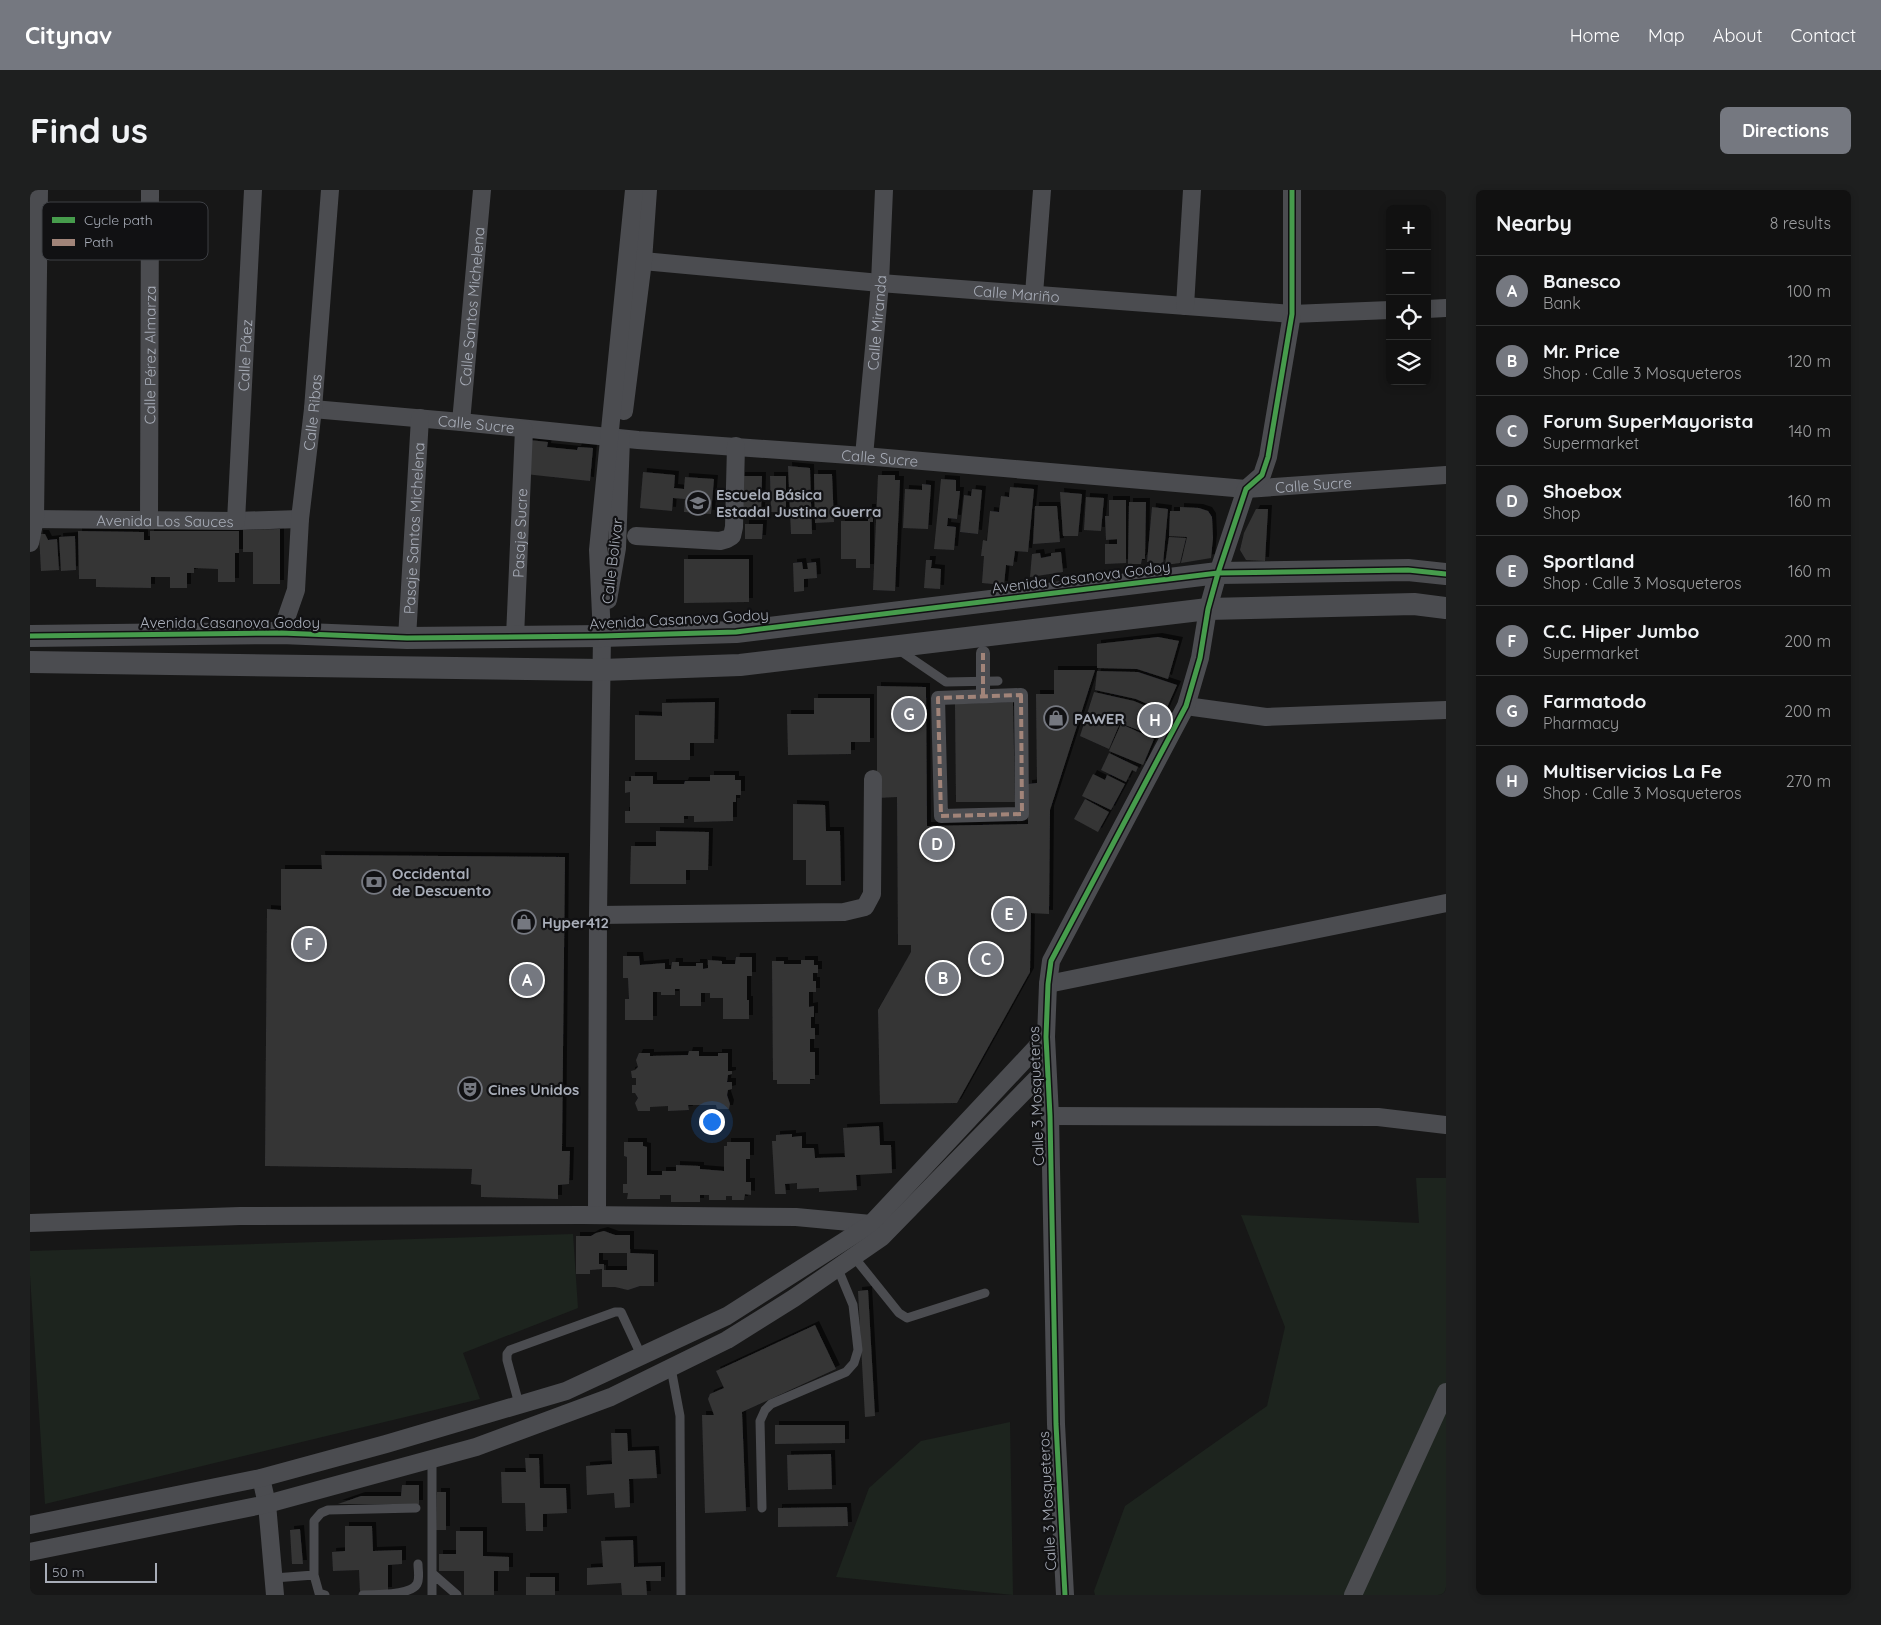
<!DOCTYPE html>
<html lang="en">
<head>
<meta charset="utf-8">
<style>
  :root { --surface:#111; --page:#1e1f1f; --text:#f1f3f6; --muted:#9c9d9f; --line:#303131; --accent:#757880 }
  body { margin:0; font-family:Quicksand,sans-serif; background:var(--page); color:var(--text) }
  .controls { position:absolute; right:15px; top:15px; display:grid; overflow:hidden; border-radius:8px; box-shadow:0 2px 8px #0003 }
  .controls button { width:45px; height:45px; display:grid; place-items:center; padding:0; border:0; border-bottom:1px solid var(--line); background:var(--surface); color:var(--text); font:25px sans-serif }
  .scale { position:absolute; left:15px; bottom:12px; width:112px; box-sizing:border-box; padding-left:5px; border:2px solid #a8adb8; border-top:0; font-size:14px; line-height:18px; white-space:nowrap; color:#a8adb8; -webkit-text-stroke:4px #111113; paint-order:stroke }
  .you { position:absolute; left:681px; top:931px; width:18px; height:18px; margin:-12px; border:4px solid #fff; border-radius:50%; background:#1a73e8; box-shadow:0 0 0 8px #1a73e833 }
  .badge { display:grid; place-items:center; width:32px; height:32px; border-radius:50%; background:var(--accent); color:#fff; font-size:16px; font-weight:700 }
  .pin { position:absolute; translate:-50% -50%; border:2px solid #fff; box-shadow:0 1px 5px #0006 }
  .list { margin:0; padding:0; list-style:none }
  h2 { display:flex; justify-content:space-between; align-items:center; height:65px; margin:0; padding:0 20px; font-size:21px }
  h2 small { font-size:16px; font-weight:400; color:var(--muted) }
  .list li { display:grid; grid-template-columns:32px 1fr auto; gap:15px; align-items:center; box-sizing:border-box; height:70px; padding:0 20px; border-top:1px solid var(--line) }
  .list b { display:block; font-size:19px; white-space:nowrap }
  .list p { margin:0; font-size:16px; white-space:nowrap; color:var(--muted) }
  .list em { font-size:16px; font-style:normal; color:var(--muted) }
  .icon { flex:none; width:28px; height:28px; fill:none; stroke:currentColor; stroke-width:2; stroke-linecap:round; stroke-linejoin:round }
  .map { position:relative; flex:none; width:1416px; height:1405px; overflow:hidden; border-radius:8px }
  header { display:flex; align-items:center; gap:30px; box-sizing:border-box; height:70px; padding:0 25px; background:var(--accent); color:#fff }
  header strong { font-size:24px }
  nav { display:flex; gap:28px; margin-inline-start:auto; font-size:18px }
  .intro { display:flex; align-items:center; justify-content:space-between; box-sizing:border-box; height:120px; padding:0 30px }
  h1 { margin:0; font-size:35px }
  .button { padding:12px 22px; border-radius:8px; background:var(--accent); color:#fff; font-size:18px; font-weight:700 }
  main { display:flex; gap:30px; padding:0 30px }
  aside { flex:1; background:var(--surface); border-radius:8px; box-shadow:0 2px 8px #0003 }
  .map>svg:first-child { display:block }
</style>
</head>
<body>
<header>
<strong>Citynav</strong>
<nav><a>Home</a><a>Map</a><a>About</a><a>Contact</a></nav>
</header>
<div class="intro"><h1>Find us</h1><a class="button">Directions</a></div>
<main>
<div class="map">
<svg width="1416" height="1405" viewBox="0 0 1416 1405">
  <defs>
    <filter id="shadow"><feDropShadow dx="4" dy="-4" stdDeviation="0" flood-color="#0009"/></filter>
  </defs>
  <rect width="100%" height="100%" fill="#171717"/>
  <path fill="#1d241e" d="M1386,988h30v417h-351l-1,-4 31,-85 142,-100 18,-79 -44,-112 178,8z
    M543,1044l5,74 -115,45 17,46 -435,105 -15,-228v-25z
    M980,1232l3,173 -177,-18 33,-89 52,-47z"/>
  <path fill="#353536" fill-rule="evenodd" filter="url(#shadow)" d="M499,250l19,2 -1,5 30,3 1,-3 15,1 -3,33 -65,-7z
    M758,276l22,2 2,66h-21z
    M613,282l32,3 -1,13 10,1 1,-12 29,2 -3,35 -27,-2 1,-13 -12,-1 -1,13 -32,-3z
    M784,284h18l2,48 -19,1z
    M848,285h17v5h5l-5,111 -22,-1z
    M711,286h21l-1,39h-21z
    M740,286h16v36h-15z
    M911,289l15,1v11h4l-3,28 -9,-1 -1,8 9,1 -2,23 -20,-1z
    M892,294l9,1 -3,44 -25,-1 2,-39 17,1z
    M980,297l24,2 -6,63 -13,-1 -2,15 -7,-1 -2,20 -22,-2 2,-27h-3l2,-16 4,1 3,-30 9,1 2,-16 8,1z
    M942,299l10,1 -4,44 -18,-2 4,-37 7,1z
    M1030,302l22,2 -4,42h-15z
    M1056,307l18,1 -3,33 -17,-1z
    M1079,310h17v63l-21,1v-20h12v-5l-11,1 -1,-24h4z
    M1099,312h17l-1,57h-3l-1,5h-13z
    M1005,316h22l3,36 -27,2z
    M1122,317l16,2 -5,55 -16,-2z
    M1150,317l19,1 9,3 4,6 1,21 -2,20 -30,5 6,-26 -18,-1 1,-25h10z
    M838,318h5v14h-3v46h-14v-9h-15v-38h27z
    M1226,319h12l-3,52 -19,-1 -6,-10 4,-17z
    M715,334h18l-1,15h-17z
    M250,339v55h-27v-32h-10v-22z
    M48,341l66,1v8h6v-9h89v22h-4v29h-17v-13l-24,-1v5h-7v15h-17v-11h-19v11l-55,-1v-8h-17z
    M9,344h6l3,6 9,-1 2,31 -18,1z
    M45,346l1,34 -15,1 -2,-34z
    M1139,347l17,1 -6,25 -15,2z
    M1031,362l2,20 -33,5 2,-23 8,-1 1,5 10,-2v-3z
    M654,369h65v43l-65,1z
    M896,370h6l-1,8 10,1 -1,20 -16,-1z
    M772,372l1,7h5l-1,-6 9,-1 1,16 -13,1v12l-10,1 -1,-29z
    M1128,447l21,4 -11,38 -31,-10 -40,-1v-24z
    M1024,480h41l-45,140 -1,104 -18,-1 -1,59 -73,131 -77,1 -2,-94 33,-58v-7h-13l-1,-148 -20,1v-112l49,1 1,139 101,-2v-40l9,-1 -1,-89h18z
    M1067,481l41,1 39,13 -12,27 -29,-13 -41,-9z
    M1064,502l40,9 31,13 -11,22 -34,-13 -11,26 -29,-13z
    M784,508h56v44h-19v12l-63,1 -1,-41h27z
    M685,512l-1,41h-24v17h-55v-45l27,1v-13z
    M983,512l2,100h-59l-1,-98z
    M1091,534l33,15 -11,26 -34,-14z
    M1079,563l29,14 -2,5 -4,-2 -6,12 -25,-12z
    M1063,584l12,6 2,-5 18,9 -14,26 -29,-14z
    M680,585h25v5h6v15h-5v7h-3v19l-39,1v-6h-10v7h-59v-12h5v-19l-5,1v-12h6v-5h22v8h31l1,-3h25z
    M1055,609l24,13 -11,20 -24,-13z
    M763,614l32,1 1,26h14l1,54h-35v-25h-13z
    M626,641l53,1 -1,38h-22v14h-56l1,-38h25z
    M291,665l244,2 -3,294h8l-1,33 -11,1v14l-77,-2v-12l-10,-1 1,-15 -207,-3 2,-257 14,1v-41h41z
    M593,766h16l1,9 25,-2v6h6l1,-7h7v4h17v-3h7v6l5,-1v-8l14,1v3h13l1,-7h16v19h-5v24h2v19h-26v-21h-13v-5h-9v13h-21v-17h-5v6h-14v-3h-8v28h-28v-21h4l-1,-21h-5z
    M771,770h13v5h4v8h-5v8h3v11h-7v15l5,-1v11h-3v11h4v11h-5v13h5v27h-5v5h-33v-4h-4l-1,-119h12v3h17z
    M659,861h10v5h19v-3h10v18h4v3l-4,1 -1,7h5v7l-4,1 -1,5 3,9 -1,5h-12l-1,-4h-28l1,5 -21,1v-5l-18,1v4h-12l-3,-8 3,-5 -3,-5h-3v-8h4v-7h-4l-1,-7 4,-1 3,-3 -2,-7 3,-7h11v3l38,-1z
    M849,936l1,19h11l1,28 -36,2 1,15 -38,2v-4l-22,1v-6l-12,1 1,10h-11l-3,-53h4v-6l16,-1v3l10,-1v12h12l1,10 30,-1 -2,-29z
    M594,952h19v4l4,1v28h15v-4h14v-6l24,1v3l24,2v-25h3v-4h23v17h-4v23h5v13l-6,-1 -1,6h-12v-4h-6v4h-17v-5h-9v7h-29v-7h-11v4h-33l1,-6h-5v-9h4v-27l-3,-1z
    M574,1041l11,4h15v18l24,1v32h-14l-12,4 -13,-3h-13v-18l-12,1v4h-14v-38h15l5,-3zM569,1063h28v17h-23v-6h-5z
    M838,1100l7,126 -10,1 -7,-126z
    M785,1135l21,44 -94,43 4,99 -41,2 -3,-98h12l-6,-16 2,-5 14,-6 -8,-17z
    M745,1235h70v18l-70,1z
    M581,1243h16l1,18 27,-1 2,28 -28,1 1,28 -15,1 -1,-15 -27,2 -1,-29 26,-2z
    M801,1264l1,35 -44,1 -1,-35z
    M495,1268h14l1,30h26l1,25 -24,1v17h-17l-1,-28h-23l-1,-31h25z
    M372,1295h17v19h-81l23,-8h40z
    M407,1302h9v38h-10z
    M817,1317l1,19 -70,1v-19z
    M315,1336h27l1,25 29,-1v14l-14,1v26l-28,1 -1,-22 -26,1 -1,-19 13,-1z
    M270,1339l3,35h-11l-2,-34z
    M426,1341h27v25l26,1v14h-15v24h-30v-24h-25v-17h17z
    M603,1350l1,27 27,-1v15h-15l1,14h-25l-1,-12 -34,2v-17l16,-1 -2,-26z
    M496,1387h29v18h-29z"/>
  <g fill="none" stroke-linecap="round" stroke-linejoin="round">
    <path stroke="#4b4c50" stroke-width="9" d="M869,460l47,32 52,-1
      M824,1067l45,56 8,5 78,-25
      M641,1178l9,48 1,179
      M489,1214l-12,-44v-6l3,-4 105,-38h6l20,43
      M732,1318l-2,-87 5,-11 6,-6 75,-32 8,-9 4,-13 -5,-45 -15,-36
      M403,1384l24,21
      M244,1388l40,-3
      M295,1405l-6,-2 -5,-18v-54l7,-8 7,-3 88,-2
      M333,1405c14,0 48,0 54,-11 3,-5 1,-14 1,-20
      M402,1405v-136"/>
    <path stroke="#4b4c50" stroke-width="14" d="M953,479v-16
      M991,505l1,119 -81,2 -3,-118z"/>
    <g stroke="#4b4c50" stroke-width="18">
      <path id="s1" d="M613,71l237,22 412,31 98,-4"/>
      <path d="M1004,104l8,-104"/>
      <path d="M1155,116l7,-116"/>
      <path d="M1397,119l19,-1"/>
      <path id="s2" d="M283,219l148,13 177,18 226,16 382,33 200,-14"/>
      <path d="M594,221l19,-150 5,-71"/>
      <path id="s3" d="M431,232l21,-232"/>
      <path id="s4" d="M834,266l16,-173 4,-93"/>
      <path id="s5" d="M0,329l206,2 64,-2"/>
      <path id="s6" d="M119,330l1,-330"/>
      <path id="s7" d="M206,331l17,-331"/>
      <path d="M606,346l84,5 7,-2 5,-3 2,-9 2,-81"/>
      <path d="M0,353l5,-24 4,-329"/>
      <path d="M578,410l9,-52 4,-109"/>
      <path id="s8" d="M251,443l15,-43 4,-71 13,-110 17,-219"/>
      <path id="s9" d="M485,447l9,-208"/>
      <path id="s10" d="M377,448l13,-220"/>
      <path d="M1156,516l80,11 180,-7"/>
      <path d="M568,725l246,-3 21,-5 7,-13 1,-115"/>
      <path d="M1018,794l398,-81"/>
      <path d="M1020,926l328,1 68,8"/>
      <path d="M567,1025l1,-300 4,-279 -4,-86 36,-360"/>
      <path d="M0,1033l210,-7 342,-1 214,2 75,7 2,2"/>
      <path d="M231,1288l6,26 8,91"/>
      <path d="M0,1335l231,-47 125,-34 180,-53 161,-75 144,-92 175,-187"/>
      <path d="M0,1362l237,-48 209,-57 135,-50 116,-57 67,-42 88,-61 165,-169"/>
      <path d="M1035,1405l-9,-171 -6,-308 -4,-79 2,-53 3,-23 135,-255 14,-48 8,-49 10,-36 28,-84 16,-14 6,-18 24,-143v-124"/>
      <path d="M1323,1405l93,-203"/>
    </g>
    <path stroke="#4b4c50" stroke-width="22" d="M0,446l251,-3 126,5 195,-2 134,-4 482,-59 190,-3 38,4
      M0,472l572,8 138,-5 468,-56 206,-5 32,4"/>
    <path stroke="#4b4c50" stroke-width="14" d="M953,504v-25"/>
    <path stroke="#a18479" stroke-width="4" stroke-dasharray="8 4" stroke-linecap="butt" d="M991,505l1,119 -81,2 -3,-118z
      M953,506v-43"/>
    <g stroke="#111113" stroke-width="8">
      <path id="cycleway" d="M0,446l251,-3 126,5 195,-2 134,-4 482,-59 190,-3 38,4
        M1035,1405l-9,-171 -6,-308 -4,-79 2,-53 3,-23 135,-255 14,-48 8,-49 10,-36 28,-84 16,-14 6,-18 24,-143v-124"/>
    </g>
    <use href="#cycleway" stroke="#469c4c" stroke-width="5"/>
  </g>
  <defs>
    <g id="school-ring" transform="scale(1.25)"><circle r="9.5" fill="#111113" stroke="#757880" stroke-width="1.5"/><path d="M0-5L7-2L0 1L-7-2ZM-4 1L0 2.5L4 1V4Q0 6-4 4Z" fill="#757880"/></g>
    <g id="shop-ring" transform="scale(1.25)"><circle r="9.5" fill="#111113" stroke="#757880" stroke-width="1.5"/><path d="M-5-2.5h2.3a2.7 3.5 0 0 1 5.4 0H5L5.5 6h-11ZM-1.5-2.5h3a1.5 2.3 0 0 0-3 0Z" fill="#757880"/></g>
    <g id="bank-ring" transform="scale(1.25)"><circle r="9.5" fill="#111113" stroke="#757880" stroke-width="1.5"/><path d="M-6-4H6V4H-6ZM0-2.3a2.3 2.3 0 1 0 0 4.6a2.3 2.3 0 1 0 0-4.6Z" fill="#757880"/></g>
    <g id="theatre-ring" transform="scale(1.25)"><circle r="9.5" fill="#111113" stroke="#757880" stroke-width="1.5"/><path d="M-5-5.5Q0-4 5-5.5V0Q5 5 0 6Q-5 5-5 0ZM-3.3-2.5H-1v1.5H-3.3ZM1-2.5H3.3v1.5H1ZM-2.8 1Q0 5.5 2.8 1Z" fill="#757880"/></g>
  </defs>
  <g fill-rule="evenodd">
    <use href="#school-ring" x="668" y="313"/>
    <use href="#shop-ring" x="1026" y="528"/>
    <use href="#bank-ring" x="344" y="692"/>
    <use href="#shop-ring" x="494" y="732"/>
    <use href="#theatre-ring" x="440" y="899"/>
  </g>
  <g text-anchor="middle" dominant-baseline="central" stroke-width="4.5" stroke-linejoin="round" paint-order="stroke">
    <g font-size="15" fill="#a8adb8" stroke="#111113">
      <text stroke="none"><textPath href="#s1" startOffset="375">Calle Mariño</textPath></text>
      <text stroke="none"><textPath href="#s3" startOffset="116">Calle Santos Michelena</textPath></text>
      <text stroke="none"><textPath href="#s4" startOffset="134">Calle Miranda</textPath></text>
      <text stroke="none"><textPath href="#s6" startOffset="165">Calle Pérez Almarza</textPath></text>
      <text stroke="none"><textPath href="#s7" startOffset="166">Calle Páez</textPath></text>
      <text stroke="none"><textPath href="#s8" startOffset="224">Calle Ribas</textPath></text>
      <text stroke="none"><textPath href="#s2" startOffset="164">Calle Sucre</textPath></text>
      <text stroke="none"><textPath href="#s2" startOffset="569">Calle Sucre</textPath></text>
      <text stroke="none"><textPath href="#s2" startOffset="1004">Calle Sucre</textPath></text>
      <text stroke="none"><textPath href="#s5" startOffset="135">Avenida Los Sauces</textPath></text>
      <text stroke="none"><textPath href="#s10" startOffset="110">Pasaje Santos Michelena</textPath></text>
      <text stroke="none"><textPath href="#s9" startOffset="104">Pasaje Sucre</textPath></text>
      <text transform="translate(582 371) rotate(-83)">Calle Bolivar</text>
      <text transform="translate(1051 387) rotate(-7)">Avenida Casanova Godoy</text>
      <text transform="translate(649 429) rotate(-3)">Avenida Casanova Godoy</text>
      <text x="200" y="432">Avenida Casanova Godoy</text>
      <text transform="translate(1006 906) rotate(-92)">Calle 3 Mosqueteros</text>
      <text transform="translate(1017 1311) rotate(-93)">Calle 3 Mosqueteros</text>
    </g>
    <g font-size="15" font-weight="bold" fill="#a8adb8" stroke="#111113" text-anchor="start">
      <text x="686" y="304">Escuela Básica<tspan x="686" dy="17">Estadal Justina Guerra</tspan></text>
      <text x="1044" y="528">PAWER</text>
      <text x="362" y="683">Occidental<tspan x="362" dy="17">de Descuento</tspan></text>
      <text x="512" y="732">Hyper412</text>
      <text x="458" y="899">Cines Unidos</text>
    </g>
  </g>
  <rect x="12" y="12" width="166" height="58" rx="8" fill="#111113" stroke="#3e4045" stroke-width="1"/>
  <rect x="22" y="27" width="23" height="6" fill="#469c4c"/>
  <rect x="22" y="49" width="23" height="7" fill="#a18479"/>
  <g font-size="14" fill="#a8adb8">
    <text x="54" y="35">Cycle path</text>
    <text x="54" y="57">Path</text>
  </g>
</svg>
<div class="controls">
<button>+</button>
<button>−</button>
<button><svg class="icon" aria-label="locate" viewBox="0 0 24 24"><circle cx="12" cy="12" r="6"/><path d="M12 2v4M12 18v4M2 12h4M18 12h4"/></svg></button>
<button><svg class="icon" aria-label="layers" viewBox="0 0 24 24"><path d="M12 4l9 5-9 5-9-5zM3 14l9 5 9-5"/></svg></button>
</div>
<div class="scale">50 m</div>
<div class="you"></div>
<div class="pin badge" style="left:497px;top:790px">A</div>
<div class="pin badge" style="left:913px;top:788px">B</div>
<div class="pin badge" style="left:956px;top:769px">C</div>
<div class="pin badge" style="left:907px;top:654px">D</div>
<div class="pin badge" style="left:979px;top:724px">E</div>
<div class="pin badge" style="left:279px;top:754px">F</div>
<div class="pin badge" style="left:879px;top:524px">G</div>
<div class="pin badge" style="left:1125px;top:530px">H</div>
</div>
<aside>
<h2>Nearby<small>8 results</small></h2>
<ul class="list">
<li><span class="badge">A</span><div><b>Banesco</b><p>Bank</p></div><em>100 m</em></li>
<li><span class="badge">B</span><div><b>Mr. Price</b><p>Shop · Calle 3 Mosqueteros</p></div><em>120 m</em></li>
<li><span class="badge">C</span><div><b>Forum SuperMayorista</b><p>Supermarket</p></div><em>140 m</em></li>
<li><span class="badge">D</span><div><b>Shoebox</b><p>Shop</p></div><em>160 m</em></li>
<li><span class="badge">E</span><div><b>Sportland</b><p>Shop · Calle 3 Mosqueteros</p></div><em>160 m</em></li>
<li><span class="badge">F</span><div><b>C.C. Hiper Jumbo</b><p>Supermarket</p></div><em>200 m</em></li>
<li><span class="badge">G</span><div><b>Farmatodo</b><p>Pharmacy</p></div><em>200 m</em></li>
<li><span class="badge">H</span><div><b>Multiservicios La Fe</b><p>Shop · Calle 3 Mosqueteros</p></div><em>270 m</em></li>
</ul>
</aside>
</main>
</body>
</html>
